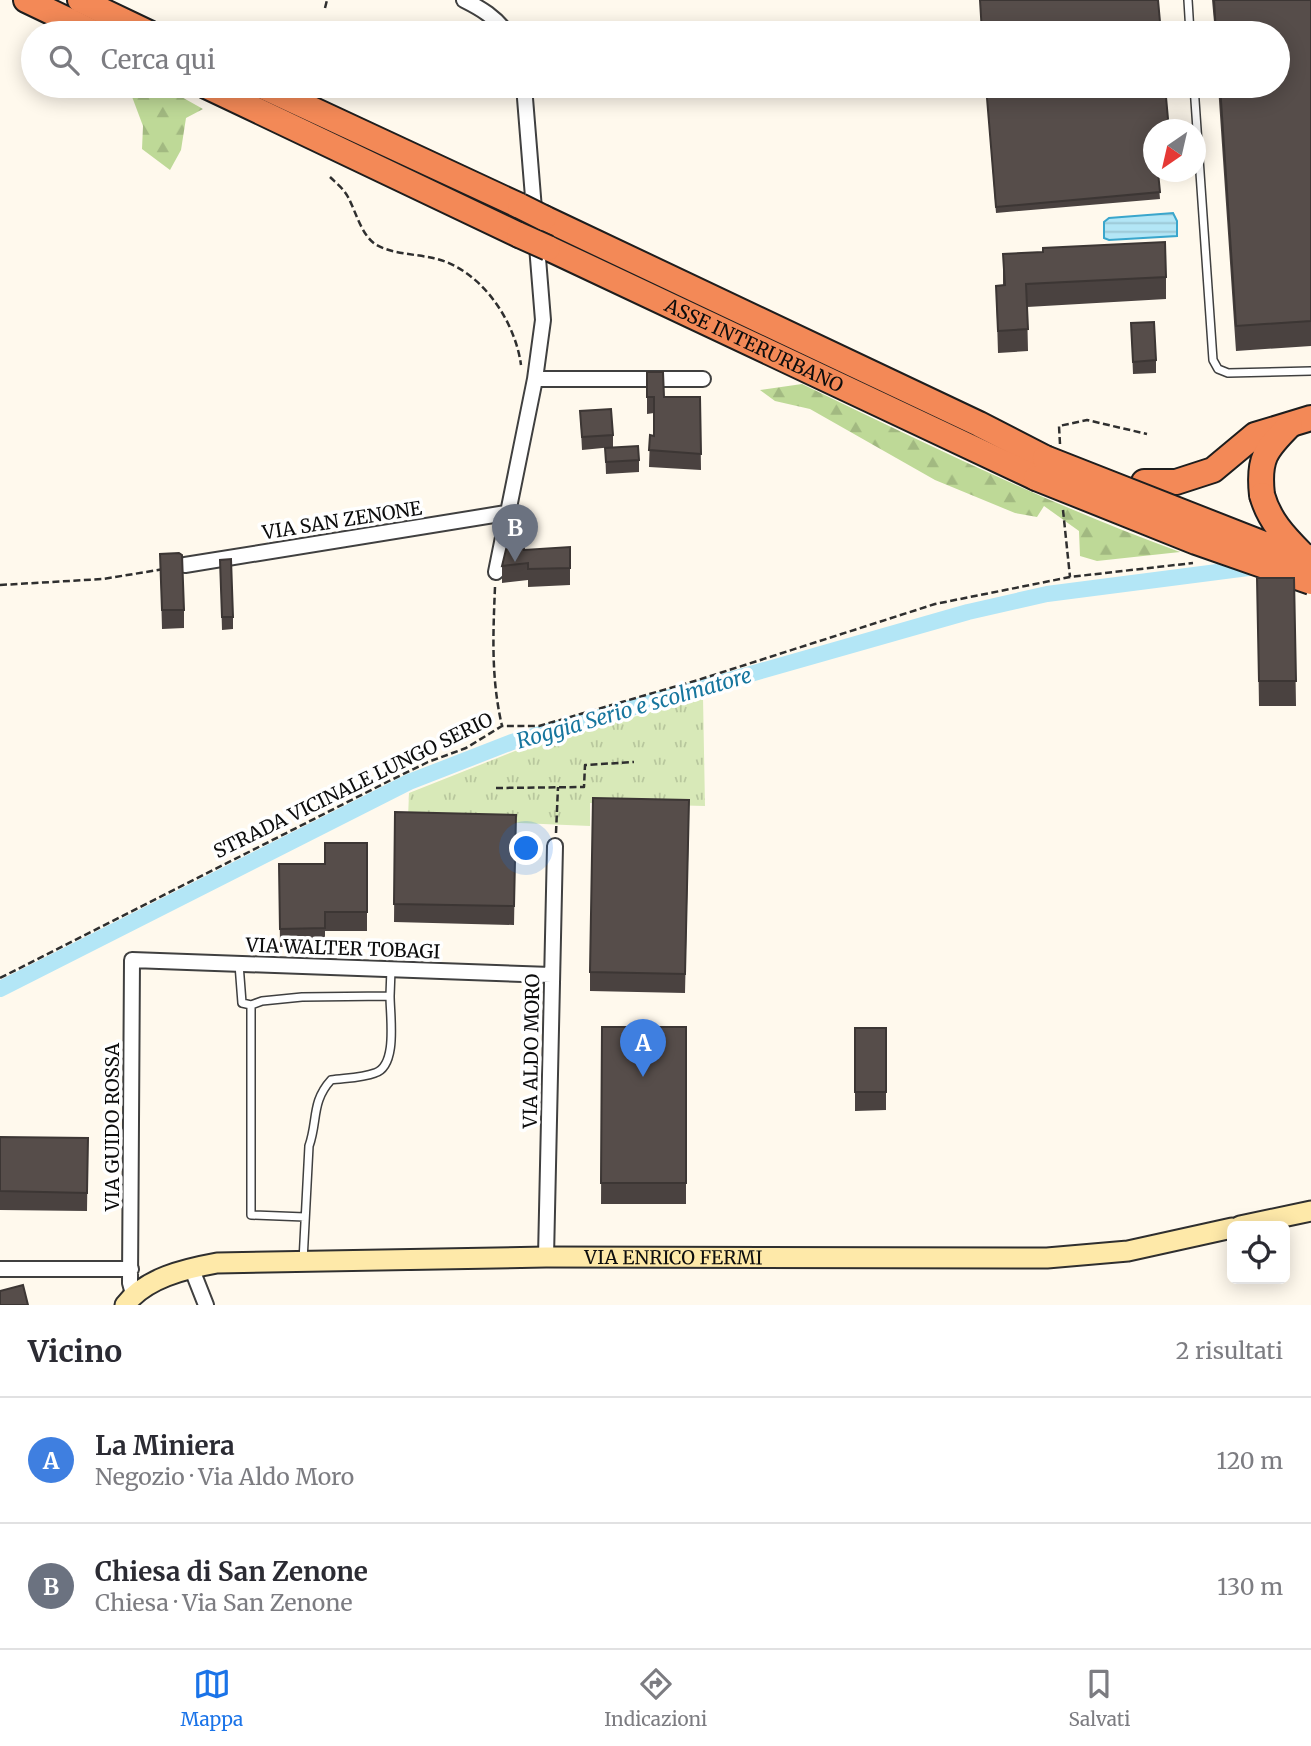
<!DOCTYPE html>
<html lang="it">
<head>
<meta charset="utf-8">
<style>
  :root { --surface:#fff; --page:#f7f7f7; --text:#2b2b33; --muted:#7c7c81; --line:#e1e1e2; --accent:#1a73e8 }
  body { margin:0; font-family:Merriweather,serif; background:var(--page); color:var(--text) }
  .controls { position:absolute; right:21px; bottom:21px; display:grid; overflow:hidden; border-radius:10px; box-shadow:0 4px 18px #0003 }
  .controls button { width:63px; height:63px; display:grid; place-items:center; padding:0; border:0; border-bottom:2px solid var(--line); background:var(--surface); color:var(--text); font:35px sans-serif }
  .compass { position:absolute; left:1143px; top:119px; width:63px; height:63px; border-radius:50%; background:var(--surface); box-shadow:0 4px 18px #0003; rotate:214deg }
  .you { position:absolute; left:527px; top:849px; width:24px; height:24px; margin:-18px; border:5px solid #fff; border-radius:50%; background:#1a73e8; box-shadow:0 0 0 10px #1a73e833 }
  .badge { display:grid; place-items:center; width:46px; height:46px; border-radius:50%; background:var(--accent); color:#fff; font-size:23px; font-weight:700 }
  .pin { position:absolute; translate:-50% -58px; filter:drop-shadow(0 2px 4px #0008) }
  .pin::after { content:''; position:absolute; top:37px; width:24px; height:21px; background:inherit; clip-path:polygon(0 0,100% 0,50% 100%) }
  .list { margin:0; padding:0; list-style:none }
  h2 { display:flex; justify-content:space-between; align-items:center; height:91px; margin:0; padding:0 28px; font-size:30px }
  h2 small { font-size:23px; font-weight:400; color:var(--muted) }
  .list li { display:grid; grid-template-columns:46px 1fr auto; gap:21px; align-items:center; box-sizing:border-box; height:126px; padding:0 28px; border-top:2px solid var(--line) }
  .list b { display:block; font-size:26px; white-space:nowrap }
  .list p { margin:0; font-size:23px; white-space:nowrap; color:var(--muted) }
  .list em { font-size:23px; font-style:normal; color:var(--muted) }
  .icon { flex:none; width:38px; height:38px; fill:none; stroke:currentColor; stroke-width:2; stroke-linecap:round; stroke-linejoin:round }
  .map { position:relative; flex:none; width:1311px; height:1305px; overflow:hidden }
  .search { position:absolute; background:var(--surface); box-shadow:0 4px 18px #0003; left:21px; right:21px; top:21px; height:77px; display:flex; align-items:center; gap:18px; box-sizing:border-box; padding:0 24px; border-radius:38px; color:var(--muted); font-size:26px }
  .sheet { height:343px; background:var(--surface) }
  nav { display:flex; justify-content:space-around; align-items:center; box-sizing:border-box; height:98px; border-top:2px solid var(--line); background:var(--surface); font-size:19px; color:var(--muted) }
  nav a { display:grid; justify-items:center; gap:4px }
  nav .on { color:var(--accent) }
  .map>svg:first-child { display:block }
</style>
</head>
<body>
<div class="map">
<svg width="1311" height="1305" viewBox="0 0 1311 1305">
  <defs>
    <pattern id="grass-tufts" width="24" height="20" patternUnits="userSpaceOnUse" patternTransform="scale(1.75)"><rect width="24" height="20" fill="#d8e9b8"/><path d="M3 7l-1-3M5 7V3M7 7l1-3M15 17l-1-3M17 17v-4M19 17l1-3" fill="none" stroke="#b8c79d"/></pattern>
    <pattern id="forest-firs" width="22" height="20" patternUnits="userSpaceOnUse" patternTransform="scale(1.75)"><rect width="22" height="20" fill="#bed997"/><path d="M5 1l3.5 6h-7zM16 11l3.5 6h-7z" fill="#a2b981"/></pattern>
    <pattern id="water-rules" width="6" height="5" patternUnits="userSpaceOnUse" patternTransform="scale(1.75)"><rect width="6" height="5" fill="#b3e6f6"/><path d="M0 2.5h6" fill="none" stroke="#99c4d2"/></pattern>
  </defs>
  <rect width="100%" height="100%" fill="#fff9ed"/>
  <path fill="url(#grass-tufts)" d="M703,697l2,109 -115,-3v23l-182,-8 1,-25 106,-42z"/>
  <path fill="url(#forest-firs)" d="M128,86h34l41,23 -17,9 -5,32 -11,20 -28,-21 1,-23z
    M802,384c124,60 249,121 378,168l-83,9 -17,-5 -1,-25 -35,-25 -7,11 -22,-4 -80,-33 -125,-71 -35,-8 -15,-11z"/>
  <path fill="url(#water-rules)" stroke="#3aa6cc" stroke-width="2" d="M1173,213l4,8v15l-68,4 -5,-2v-16l5,-4z"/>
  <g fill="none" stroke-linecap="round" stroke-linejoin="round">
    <path stroke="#b3e6f6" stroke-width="16" d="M0,989l409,-207 103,-40 456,-130 79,-18 209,-27"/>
    <g stroke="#404040" stroke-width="10">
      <path id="lane" d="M1188,0l2,33
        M1194,86l19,274 5,9 10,4 83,-2
        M239,964l3,39 9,2 11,-4 40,-4 88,-1c0,20 8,70 -15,77 -13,5 -30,5 -44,7 -20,22 -13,41 -22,66l-6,115
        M390,996l1,-27
        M251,1005v210l54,2"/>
    </g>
    <g stroke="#404040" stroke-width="18">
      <path id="street" d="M464,0c18,9 31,17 43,33
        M535,379h168
        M185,565l321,-52
        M496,572l39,-193 8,-59 -19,-234
        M546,1257l9,-411
        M191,1267l15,38
        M0,1269h131
        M133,1294l-3,-11 2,-323 419,15"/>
    </g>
    <g stroke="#2f2f2f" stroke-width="23">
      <g id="secondary">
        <path d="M1240,1226l71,-15"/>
        <path id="s1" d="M125,1305c21,-27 59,-36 92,-42l329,-6 501,1 81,-7 104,-23"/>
      </g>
    </g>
    <g stroke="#1e1e1e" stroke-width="28">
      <g id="highway">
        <path d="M26,0l69,33"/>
        <path d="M80,0l69,33"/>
        <path d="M206,86l313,149"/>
        <path d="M262,86l258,120"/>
        <path d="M544,218l435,206 66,34"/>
        <path id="s2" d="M548,248l488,230"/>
        <path d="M1144,482h32l37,-12 42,-35 56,-17"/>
        <path d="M1262,495c-4,-36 3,-45 28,-70"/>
      </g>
    </g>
    <path stroke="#2f2f2f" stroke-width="2.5" stroke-dasharray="7 3.5" stroke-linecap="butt" d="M325,8l2,-8
      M330,177c6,6 14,12 18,20 8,15 13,37 27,47 16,10 40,10 58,14 47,10 82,62 88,107
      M1060,444l-1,-18 28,-6 60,14
      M1063,510l7,67
      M0,585l103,-6 61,-10
      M495,587c-2,49 -4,91 7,139
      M496,788l88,-1 1,-22 49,-3
      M556,833l2,-46
      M0,978l389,-197 39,-19 38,-14 36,-22h37l159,-46 237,-76 135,-27 123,-14"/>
    <use href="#lane" stroke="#fff" stroke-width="7"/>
    <use href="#street" stroke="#fff" stroke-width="14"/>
    <use href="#secondary" stroke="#fee9a9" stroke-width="19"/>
    <use href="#highway" stroke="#f38957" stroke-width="24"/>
    <g stroke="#1e1e1e" stroke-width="28" stroke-linecap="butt">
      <path id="highway-bridge" d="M520,206l24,12
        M519,235l29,13
        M1045,458l265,104
        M1036,478l160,64 115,40
        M1262,495c7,25 22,41 40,59"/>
    </g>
    <use href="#highway-bridge" stroke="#f38957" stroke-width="24"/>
  </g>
  <path fill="#4a4240" d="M1212,0h99v346l-75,5 -18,-265h60v-53h-63z
    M986,86l167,86h19v1l-14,1 2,25 -164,14z
    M1003,254l163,23v22l-139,8 1,44 -30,2 -2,-67 7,-1z
    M1131,323l25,37v13l-23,1z
    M647,372l17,25h36l1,73 -52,-3 1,-32 4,1v-23l-7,1z
    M580,411l33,24v12l-31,3z
    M605,448l34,12v12l-33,2z
    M524,550l46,18v17l-42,2v-7l-26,3v-17z
    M160,554l24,56v18l-22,1z
    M220,560l13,57v12l-11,1z
    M1257,578h37l2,128h-37z
    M395,812l121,3 -2,110 -120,-3z
    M689,819l-4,174 -95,-2v-19z
    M367,843v88h-42v16h-45l-1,-83h46z
    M602,1027h84v177h-85z
    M855,1028h31v82l-31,1z
    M0,1137l88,1 -1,73 -87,-1z"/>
  <path fill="#564d4a" stroke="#3c3634" stroke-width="2" d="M980,0h178l3,33h-179z
    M1214,0h97v321l-75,5 -16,-240h58v-53h-62z
    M986,86h179l4,44h-16v42h5l2,20 -164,15z
    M1165,242l1,35 -140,7 2,45 -30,2 -2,-45 9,-1 -2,-31 40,-2v-4z
    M1154,322l2,38 -23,2 -2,-39z
    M647,372h16l1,25h36l1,57 -52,-4 1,-15 4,1v-39h-7z
    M611,409l2,26 -31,2 -2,-26z
    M638,446l1,14 -33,2 -1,-14z
    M523,536l1,14 46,-3v21l-42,1v-6l-26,3 7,-29z
    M179,553l3,2 2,55h-22l-2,-56z
    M231,559l2,58h-11l-2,-57z
    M1257,578h37l2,103h-37z
    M593,798l96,2 -4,174 -95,-2z
    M395,812l121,3 -2,91 -120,-2z
    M325,843h42v69h-42v16l-45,1 -1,-65h46z
    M602,1027h84v156h-85z
    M855,1028h31v64h-31z
    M0,1137l88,1 -1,55 -87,-2z
    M23,1285l5,20h-28v-14z"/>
  <g text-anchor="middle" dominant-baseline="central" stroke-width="7" stroke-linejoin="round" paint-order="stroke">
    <g font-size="19" fill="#0d0d0d" stroke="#fff">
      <text stroke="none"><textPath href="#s2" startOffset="228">ASSE INTERURBANO</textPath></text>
      <text transform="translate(342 520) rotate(-9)">VIA SAN ZENONE</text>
      <text transform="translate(353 785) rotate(-26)">STRADA VICINALE LUNGO SERIO</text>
      <text transform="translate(343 948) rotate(2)">VIA WALTER TOBAGI</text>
      <text transform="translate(531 1051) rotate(-89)">VIA ALDO MORO</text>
      <text transform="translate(112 1127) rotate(-90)">VIA GUIDO ROSSA</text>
      <text stroke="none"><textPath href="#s1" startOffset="560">VIA ENRICO FERMI</textPath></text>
    </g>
    <g font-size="21" font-style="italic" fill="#17769e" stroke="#fff">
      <text transform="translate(634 708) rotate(-16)">Roggia Serio e scolmatore</text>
    </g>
  </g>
</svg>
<div class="controls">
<button><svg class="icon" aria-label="locate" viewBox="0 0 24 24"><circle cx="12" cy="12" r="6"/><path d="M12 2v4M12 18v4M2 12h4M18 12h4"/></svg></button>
</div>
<svg class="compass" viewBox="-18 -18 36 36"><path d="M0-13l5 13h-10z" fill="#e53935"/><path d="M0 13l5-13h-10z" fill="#7c7c81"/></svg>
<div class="you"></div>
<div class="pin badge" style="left:643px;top:1077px;background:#3f7fe0">A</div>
<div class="pin badge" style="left:515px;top:562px;background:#6b7280">B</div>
<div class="search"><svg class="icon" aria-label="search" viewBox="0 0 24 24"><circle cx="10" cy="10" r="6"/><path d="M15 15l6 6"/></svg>Cerca qui</div>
</div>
<section class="sheet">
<h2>Vicino<small>2 risultati</small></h2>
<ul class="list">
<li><span class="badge" style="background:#3f7fe0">A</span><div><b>La Miniera</b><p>Negozio · Via Aldo Moro</p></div><em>120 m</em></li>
<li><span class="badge" style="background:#6b7280">B</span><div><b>Chiesa di San Zenone</b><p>Chiesa · Via San Zenone</p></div><em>130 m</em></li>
</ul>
</section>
<nav>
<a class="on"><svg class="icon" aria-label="map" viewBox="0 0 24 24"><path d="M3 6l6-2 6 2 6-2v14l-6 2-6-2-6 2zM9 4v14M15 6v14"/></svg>Mappa</a>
<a><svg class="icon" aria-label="directions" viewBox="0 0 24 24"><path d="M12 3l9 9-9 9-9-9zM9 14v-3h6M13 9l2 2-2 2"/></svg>Indicazioni</a>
<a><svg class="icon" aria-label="saved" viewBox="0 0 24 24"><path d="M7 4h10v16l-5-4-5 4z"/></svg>Salvati</a>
</nav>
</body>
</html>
